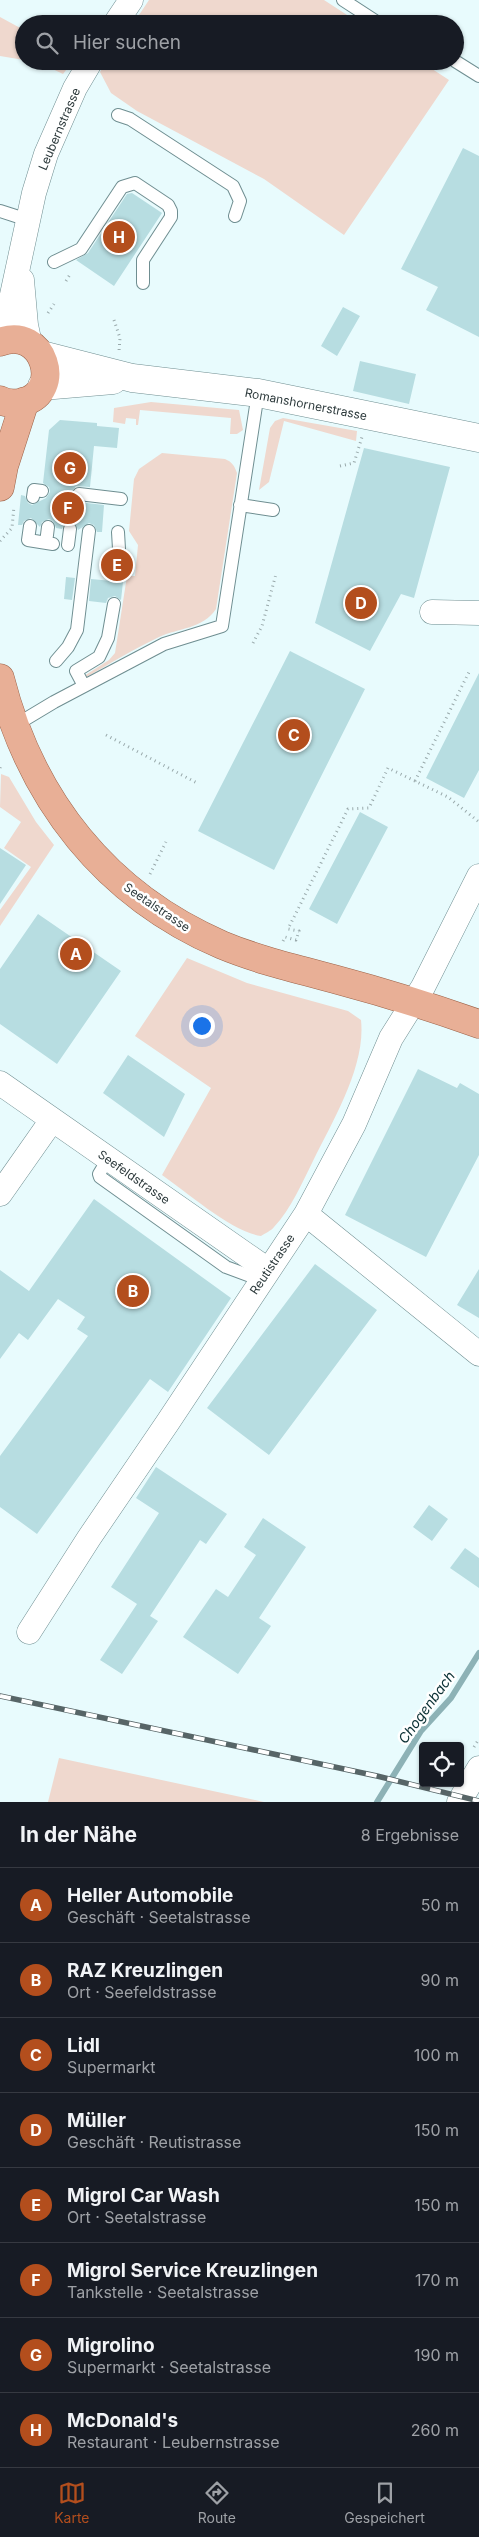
<!DOCTYPE html>
<html lang="de">
<head>
<meta charset="utf-8">
<style>
  :root { --surface:#171b24; --page:#242831; --text:#f1f3f6; --muted:#9ea1a6; --line:#363941; --accent:#b34e1d }
  body { margin:0; font-family:Inter,sans-serif; background:var(--page); color:var(--text) }
  .controls { position:absolute; right:15px; bottom:15px; display:grid; overflow:hidden; border-radius:5px; box-shadow:0 1px 4px #0004 }
  .controls button { width:45px; height:45px; display:grid; place-items:center; padding:0; border:0; border-bottom:1px solid var(--line); background:var(--surface); color:var(--text); font:25px sans-serif }
  .you { position:absolute; left:201px; top:1025px; width:18px; height:18px; margin:-12px; border:4px solid #fff; border-radius:50%; background:#1a73e8; box-shadow:0 0 0 8px #1a73e833 }
  .badge { display:grid; place-items:center; width:32px; height:32px; border-radius:50%; background:var(--accent); color:#fff; font-size:16px; font-weight:700 }
  .pin { position:absolute; translate:-50% -50%; border:2px solid #fff; box-shadow:0 1px 5px #0006 }
  .list { margin:0; padding:0; list-style:none }
  h2 { display:flex; justify-content:space-between; align-items:center; height:65px; margin:0; padding:0 20px; font-size:21px }
  h2 small { font-size:16px; font-weight:400; color:var(--muted) }
  .list li { display:grid; grid-template-columns:32px 1fr auto; gap:15px; align-items:center; box-sizing:border-box; height:75px; padding:0 20px; border-top:1px solid var(--line) }
  .list b { display:block; font-size:19px; white-space:nowrap }
  .list p { margin:0; font-size:16px; white-space:nowrap; color:var(--muted) }
  .list em { font-size:16px; font-style:normal; color:var(--muted) }
  .icon { flex:none; width:28px; height:28px; fill:none; stroke:currentColor; stroke-width:2; stroke-linecap:round; stroke-linejoin:round }
  .map { position:relative; flex:none; width:479px; height:1802px; overflow:hidden }
  .search { position:absolute; background:var(--surface); box-shadow:0 1px 4px #0004; left:15px; right:15px; top:15px; height:55px; display:flex; align-items:center; gap:12px; box-sizing:border-box; padding:0 18px; border-radius:28px; color:var(--muted); font-size:19px }
  .sheet { height:665px; background:var(--surface) }
  nav { display:flex; justify-content:space-around; align-items:center; box-sizing:border-box; height:70px; border-top:1px solid var(--line); background:var(--surface); font-size:14px; color:var(--muted) }
  nav a { display:grid; justify-items:center; gap:2px }
  nav .on { color:var(--accent) }
  .map>svg:first-child { display:block }
</style>
</head>
<body>
<div class="map">
<svg width="479" height="1802" viewBox="0 0 479 1802">
  <rect width="100%" height="100%" fill="#e8fbfd"/>
  <path fill="#efd8ce" d="M149,0h175l37,24h-228z
    M0,17l24,13v30l-24,-4z
    M29,61h44l-10,13 -21,-10z
    M107,61h313l29,19 -105,155 -80,-56 -127,-68 -26,-18 -11,-21z
    M151,402l88,8 4,20 -6,4h-7l1,-16 -91,-8 -2,15h-2v-6l-10,-1 -1,6 -12,-2 1,-14z
    M283,418l74,13 -1,10 -72,-20 -15,61 -10,8 11,-62 5,-7z
    M162,453l63,6c7,3 9,6 12,14l-21,136c-13,20 -38,19 -57,28 -25,12 -50,27 -74,41l-1,-2 25,-16 6,-7 12,-77h8l3,-31 -9,-14 5,-52 5,-10z
    M1,774l8,3 27,45 18,23 -54,81v-16l31,-43 -27,-19 17,-26 -21,-15z
    M187,958l60,25 101,28 13,9c5,46 -28,100 -48,141 -11,22 -22,48 -39,66 -3,4 -9,6 -13,9 -29,-4 -73,-43 -99,-61l49,-87 -76,-52z
    M59,1758l205,44h-216z"/>
  <g fill="none" stroke-linecap="round" stroke-linejoin="round">
    <path stroke="#8db2b6" stroke-width="6" d="M377,1802l44,-71 30,-33 28,-45"/>
  </g>
  <path fill="#b7dde1" d="M463,148l16,8v181l-53,-27 12,-23 -37,-18z
    M132,193l30,20 -48,73 -38,-26 12,-7 39,-59z
    M343,307l17,9 -23,40 -16,-10z
    M360,361l56,13 -7,30 -56,-13z
    M60,420l37,3v3l22,2 -2,20 -23,-2 -4,41 -14,-1 -5,7 1,5 6,4 26,3 -2,27h-5l-3,-7 -5,-2 -11,7 -3,-7 -4,-2 -7,3 -2,5 -6,-1 -3,-7 -4,-2 -7,3 -2,5 -9,-9 -7,3 -2,4h-4l3,-30 4,1 3,7 4,2 14,-7 4,-6 -1,-5 -6,-4 6,-53z
    M364,448l86,19 -36,131 -13,-4 -31,57 -55,-28z
    M66,577l9,1 -3,22 -8,-1z
    M91,579l32,3 -2,18 -6,-4 -7,2 -2,5 -17,-2z
    M290,651l75,38 -91,181 -76,-39z
    M479,673v97l-15,28 -38,-20z
    M360,812l28,15 -51,97 -28,-15z
    M0,848l26,17 -26,39z
    M38,914l83,57 -64,93 -57,-40v-55z
    M128,1055l57,39 -21,43 -61,-44z
    M418,1069l39,19 3,-5 19,11v61l-53,102 -81,-42z
    M94,1199l137,99 -63,94 -18,-13 -113,155 -37,-27v-51l88,-120 -11,-7 8,-12 -27,-18 -30,41 -9,-7 -19,26v-89l29,21z
    M315,1264l62,46 -108,145 -62,-47z
    M479,1269v49l-22,-13z
    M156,1467l71,47 -21,30 -6,-4 -50,76 8,5 -36,53 -22,-14 37,-56 -26,-17 48,-74 -23,-15z
    M429,1505l19,14 -16,22 -19,-14z
    M263,1518l43,29 -47,71 12,8 -33,48 -55,-37 33,-48 12,8 28,-42 -12,-8z
    M465,1548l14,10v30l-29,-20z"/>
  <g fill="none" stroke-linecap="round" stroke-linejoin="round">
    <g stroke="#6f8e91" stroke-width="14">
      <path id="service" d="M343,0l37,24
        M455,61l24,15
        M118,115l12,4 103,67 7,15 -5,15
        M0,211l28,9
        M54,262l27,-13 41,-62 13,-4 33,22 3,6v6l-28,43v23
        M79,494l42,5
        M33,497l1,-7 8,1
        M240,505l33,5
        M30,526l-2,14 25,4
        M118,532l1,17
        M46,543l2,-16
        M68,545l2,-16
        M56,661l12,-14 9,-17 12,-99
        M84,686l-8,-15 23,-14 9,-19 6,-34
        M14,726l40,-24 110,-58 58,-18 36,-233
        M108,1159l-9,15 1,3 126,90 35,13"/>
    </g>
    <g stroke="#6f8e91" stroke-width="25">
      <path id="minor" d="M115,24l16,-24
        M22,280l4,45 4,19
        M2,341l32,-148 12,-39 29,-66 16,-27
        M432,612l47,1
        M0,1083l268,187
        M0,1194l52,-74
        M306,1214l173,140
        M29,1632l60,-94 79,-116 138,-208 48,-90 37,-86 32,-51 56,-111
        M459,1802l20,-34"/>
    </g>
    <g stroke="#6f8e91" stroke-width="29">
      <path id="tertiary" d="M42,355l90,23 126,15 221,45
        M42,386l71,-6"/>
    </g>
    <g stroke="#9c6349" stroke-width="29">
      <path id="primary" d="M0,342c44,-17 64,50 23,60 -8,2 -16,2 -23,-2
        M0,487l4,-21 21,-65
        M0,678c31,122 106,217 222,267 36,15 75,24 112,34 49,13 97,28 145,45"/>
    </g>
    <path stroke="#99a9ab" stroke-width="3" stroke-dasharray="1 4" stroke-linecap="butt" d="M66,281l5,-8
      M48,313l6,-9
      M114,320l6,18 -1,13
      M340,466l14,-3 8,-26
      M0,541l12,-13 2,-22
      M253,643l9,-17 14,-52
      M106,735l91,48
      M0,768l1,-3
      M415,781l55,-111
      M150,874l16,-32
      M283,941l2,-4 11,3 3,-9 -11,-2 60,-120 21,-1 19,-40 60,29 31,25
      M474,1747l5,-8"/>
    <use href="#service" stroke="#fff" stroke-width="12"/>
    <use href="#minor" stroke="#fff" stroke-width="24"/>
    <use href="#tertiary" stroke="#fff" stroke-width="28"/>
    <use href="#primary" stroke="#e8af96" stroke-width="28"/>
    <g stroke="#576567" stroke-width="5.5">
      <path id="rail" d="M0,1696l377,80 102,25"/>
    </g>
    <use href="#rail" stroke="#fff" stroke-width="4" stroke-dasharray="11" stroke-linecap="butt"/>
  </g>
  <g text-anchor="middle" dominant-baseline="central" stroke-width="5" stroke-linejoin="round" paint-order="stroke">
    <g font-size="12" fill="#2c393b" stroke="#fff">
      <text transform="translate(59 129) rotate(-67)">Leubernstrasse</text>
      <text transform="translate(306 404) rotate(11)">Romanshornerstrasse</text>
      <text transform="translate(157 907) rotate(34)">Seetalstrasse</text>
      <text transform="translate(134 1177) rotate(35)">Seefeldstrasse</text>
      <text transform="translate(272 1264) rotate(-56)">Reutistrasse</text>
    </g>
    <g font-size="14" font-style="italic" fill="#0a3034" stroke="#fff">
      <text transform="translate(426 1707) rotate(-54)">Chogenbach</text>
    </g>
  </g>
</svg>
<div class="controls">
<button><svg class="icon" aria-label="locate" viewBox="0 0 24 24"><circle cx="12" cy="12" r="6"/><path d="M12 2v4M12 18v4M2 12h4M18 12h4"/></svg></button>
</div>
<div class="you"></div>
<div class="pin badge" style="left:76px;top:954px">A</div>
<div class="pin badge" style="left:133px;top:1291px">B</div>
<div class="pin badge" style="left:294px;top:735px">C</div>
<div class="pin badge" style="left:361px;top:603px">D</div>
<div class="pin badge" style="left:117px;top:565px">E</div>
<div class="pin badge" style="left:68px;top:508px">F</div>
<div class="pin badge" style="left:70px;top:468px">G</div>
<div class="pin badge" style="left:119px;top:237px">H</div>
<div class="search"><svg class="icon" aria-label="search" viewBox="0 0 24 24"><circle cx="10" cy="10" r="6"/><path d="M15 15l6 6"/></svg>Hier suchen</div>
</div>
<section class="sheet">
<h2>In der Nähe<small>8 Ergebnisse</small></h2>
<ul class="list">
<li><span class="badge">A</span><div><b>Heller Automobile</b><p>Geschäft · Seetalstrasse</p></div><em>50 m</em></li>
<li><span class="badge">B</span><div><b>RAZ Kreuzlingen</b><p>Ort · Seefeldstrasse</p></div><em>90 m</em></li>
<li><span class="badge">C</span><div><b>Lidl</b><p>Supermarkt</p></div><em>100 m</em></li>
<li><span class="badge">D</span><div><b>Müller</b><p>Geschäft · Reutistrasse</p></div><em>150 m</em></li>
<li><span class="badge">E</span><div><b>Migrol Car Wash</b><p>Ort · Seetalstrasse</p></div><em>150 m</em></li>
<li><span class="badge">F</span><div><b>Migrol Service Kreuzlingen</b><p>Tankstelle · Seetalstrasse</p></div><em>170 m</em></li>
<li><span class="badge">G</span><div><b>Migrolino</b><p>Supermarkt · Seetalstrasse</p></div><em>190 m</em></li>
<li><span class="badge">H</span><div><b>McDonald's</b><p>Restaurant · Leubernstrasse</p></div><em>260 m</em></li>
</ul>
</section>
<nav>
<a class="on"><svg class="icon" aria-label="map" viewBox="0 0 24 24"><path d="M3 6l6-2 6 2 6-2v14l-6 2-6-2-6 2zM9 4v14M15 6v14"/></svg>Karte</a>
<a><svg class="icon" aria-label="directions" viewBox="0 0 24 24"><path d="M12 3l9 9-9 9-9-9zM9 14v-3h6M13 9l2 2-2 2"/></svg>Route</a>
<a><svg class="icon" aria-label="saved" viewBox="0 0 24 24"><path d="M7 4h10v16l-5-4-5 4z"/></svg>Gespeichert</a>
</nav>
</body>
</html>
